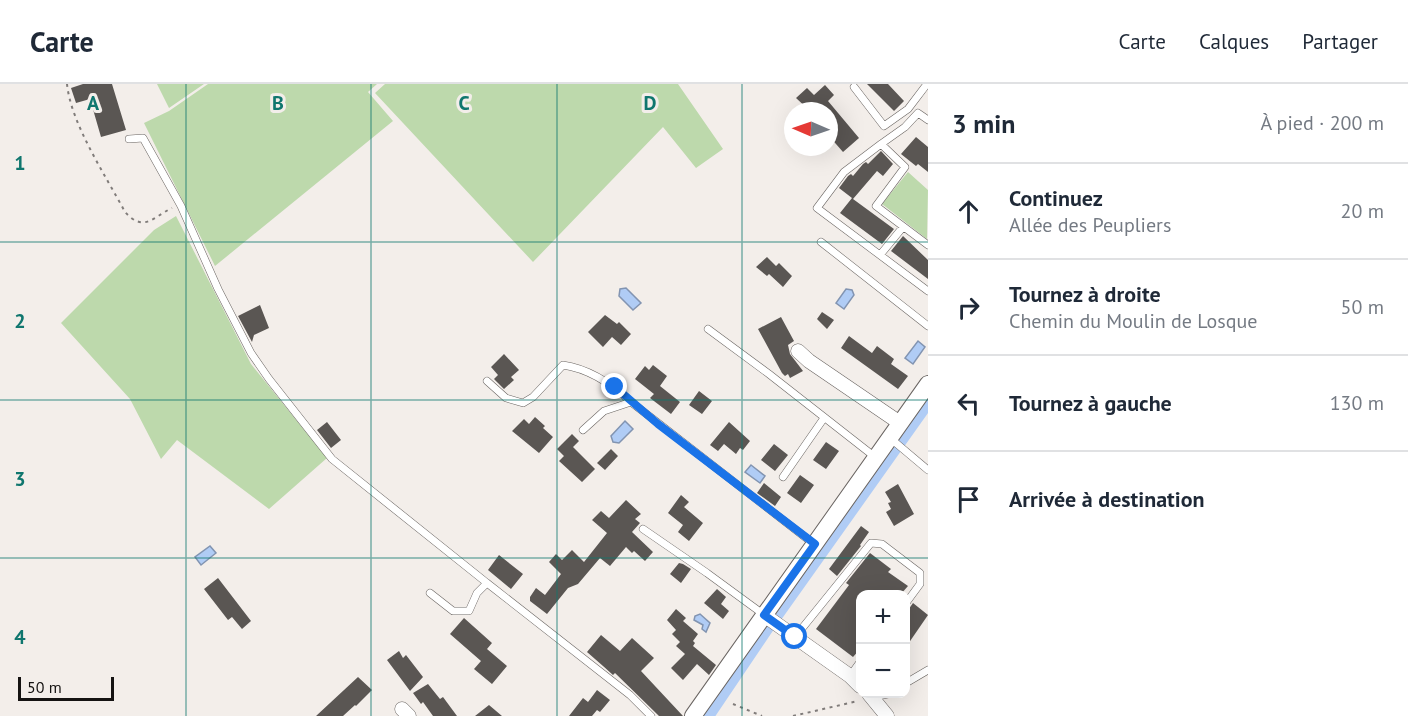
<!DOCTYPE html>
<html lang="fr">
<head>
<meta charset="utf-8">
<style>
  :root { --surface:#fff; --page:#f2f2f3; --text:#1f2937; --muted:#747a83; --line:#e0e1e3 }
  body { margin:0; font-family:"PT Sans",sans-serif; background:var(--page); color:var(--text) }
  .controls { position:absolute; right:18px; bottom:18px; display:grid; overflow:hidden; border-radius:12px; box-shadow:0 6px 24px #0002 }
  .controls button { width:54px; height:54px; display:grid; place-items:center; padding:0; border:0; border-bottom:2px solid var(--line); background:var(--surface); color:var(--text); font:30px sans-serif }
  .compass { position:absolute; left:784px; top:18px; width:54px; height:54px; border-radius:50%; background:var(--surface); box-shadow:0 6px 24px #0002; rotate:272deg }
  .scale { position:absolute; left:18px; bottom:15px; width:96px; box-sizing:border-box; padding-left:6px; border:3px solid #151312; border-top:0; font-size:16px; line-height:21px; white-space:nowrap; color:#151312; -webkit-text-stroke:4px #f3eeea; paint-order:stroke }
  .stop { position:absolute; width:18px; height:18px; margin:-14px; border:4px solid #1a73e8; border-radius:50%; background:#fff }
  .stop.end { background:#1a73e8; border-color:#fff; box-shadow:0 2px 6px #0008 }
  .list { margin:0; padding:0; list-style:none }
  h2 { display:flex; justify-content:space-between; align-items:center; height:78px; margin:0; padding:0 24px; font-size:26px }
  h2 small { font-size:20px; font-weight:400; color:var(--muted) }
  .list li { display:grid; grid-template-columns:39px 1fr auto; gap:18px; align-items:center; box-sizing:border-box; height:96px; padding:0 24px; border-top:2px solid var(--line) }
  .list b { display:block; font-size:22px; white-space:nowrap }
  .list p { margin:0; font-size:20px; white-space:nowrap; color:var(--muted) }
  .list em { font-size:20px; font-style:normal; color:var(--muted) }
  .icon { flex:none; width:33px; height:33px; fill:none; stroke:currentColor; stroke-width:2; stroke-linecap:round; stroke-linejoin:round }
  .map { position:relative; flex:none; width:928px; height:632px; overflow:hidden }
  header { display:flex; align-items:center; gap:36px; box-sizing:border-box; height:84px; padding:0 30px; background:var(--surface); border-bottom:2px solid var(--line) }
  header strong { font-size:28px }
  nav { display:flex; gap:33px; margin-inline-start:auto; font-size:21px }
  main { display:flex }
  aside { flex:1; background:var(--surface) }
  .map>svg:first-child { display:block }
</style>
</head>
<body>
<header>
<strong>Carte</strong>
<nav><a>Carte</a><a>Calques</a><a>Partager</a></nav>
</header>
<main>
<div class="map">
<svg width="928" height="632" viewBox="0 0 928 632">
  <rect width="100%" height="100%" fill="#f3eeea"/>
  <path fill="#bdd9ac" d="M157,0h47l-35,24z
    M208,0h169l-9,8 25,29 -178,145 -71,-143 25,-12z
    M385,0h293l45,65 -27,19 -33,-41 -130,135 -158,-169z
    M908,88l20,18 -1,49 -45,-35z
    M176,132l75,148 76,94 -58,51 -92,-69 -16,19 -31,-60 -69,-76 93,-93z"/>
  <path fill="#b0ccf5" stroke="#8294b1" stroke-width="1.5" d="M626,204l15,15 -8,7 -14,-14 1,-7z
    M846,205l6,1 2,5 -10,14 -8,-6z
    M918,257l7,6 -12,17 -8,-6z
    M625,337l8,8 -14,14 -6,-1 -2,-6z
    M751,381l14,11 -5,7 -15,-11z
    M210,462l6,7 -15,12 -6,-8z
    M700,530l10,9 -4,9 -4,-3 1,-4 -9,-5 1,-4z"/>
  <g fill="none" stroke-linecap="round" stroke-linejoin="round">
    <path stroke="#b0ccf5" stroke-width="14" d="M776,531l152,-214
      M707,632l62,-92"/>
  </g>
  <path fill="#5a5653" d="M83,0h29l14,46 -25,7 -11,-38 -14,4 -5,-15z
    M867,0h21l16,17 -10,10z
    M825,1l9,10 -6,6 31,37 -16,14 -14,-16v-25h-19l-14,-13 11,-10 7,7z
    M916,53l12,10v25l-10,-8 -2,2 -15,-12z
    M881,67l12,13 -10,12 -6,-5 -24,28 41,30 -12,15 -42,-31 12,-15 -13,-10 9,-12 3,-2 2,2 10,-12 3,-2 2,2z
    M903,152l25,24v19l-37,-28z
    M767,173l9,9 3,-3 13,13 -9,11 -14,-13 -2,2 -11,-9z
    M260,221l9,23 -15,7 -2,7 -14,-26z
    M822,228l12,8 -7,9 -10,-10z
    M605,231l12,9 2,-2 12,12 -10,11 -9,-8 -9,10 -15,-15z
    M781,233l13,24 -6,4 2,9 13,17 -13,7 -2,-4 -3,2 -3,-3 -24,-44z
    M849,252l23,17 5,-7 17,13 -3,5 17,12 -10,13 -57,-41z
    M504,270l15,16 -8,7 3,3 -10,9 -10,-10 4,-4 -7,-8z
    M653,281l14,11 -7,10 20,16 -9,12 -21,-16 4,-4 -19,-15 10,-13 4,4z
    M699,307l13,10 -10,13 -13,-9z
    M535,333l10,9 -2,2 10,9 -14,16 -27,-22 12,-12 5,5z
    M327,338l14,18 -10,8 -14,-18z
    M729,338l21,19 -7,9 -3,-2 -4,6 -12,-10 -6,7 -8,-6z
    M572,350l7,7 -6,6 22,22 -13,13 -23,-21 5,-5 -7,-7z
    M826,358l13,9 -13,18 -13,-9z
    M774,360l14,11 -13,16 -14,-11z
    M611,365l7,7 -13,14 -8,-7z
    M800,391l14,10 -13,18 -14,-10z
    M764,399l17,14 -6,9 -18,-13z
    M898,400l16,30 -20,12 -8,-14 5,-3 -3,-6 3,-1 -6,-10z
    M681,411l8,7 -5,5 19,16 -14,18 -11,-9 5,-7 -15,-12z
    M626,416l15,14 -6,5 5,4 -8,9 21,20 -8,9 -11,-10 -2,2 -6,-6 -16,19 -10,-8 -22,26 -10,4 -21,26 -17,-13v-4l6,-9 9,7 16,-21 -12,-12 7,-8 6,6 10,-10 12,12 23,-29 -15,-13 9,-9 8,7z
    M861,442l8,6 -9,13 1,1 -24,30 -8,-7z
    M870,469l21,16 -3,3 20,14 -7,8h-40v54l-8,9 -37,-28 33,-44 -3,-2z
    M499,471l24,19 -12,15 -23,-19z
    M679,479l4,1 8,5 -10,14 -11,-9z
    M218,494l33,43 -9,8 -10,-12 -4,3 -24,-31z
    M717,505l9,8 -5,7 8,7 -6,8 -19,-16z
    M913,519l15,12 -22,32v-34z
    M676,525l10,9 -3,3 15,13 -5,7 2,2 -2,3 23,19 -7,10 -12,-11 -14,16 -12,-12 14,-14 -9,-8 4,-4 -8,-8 4,-4 -9,-10z
    M464,534l28,25 -5,6 20,17 -15,18 -18,-15 7,-8 -31,-27z
    M601,551l19,16 12,-13 22,20 -13,13 42,45h-24l-44,-43 -2,2 -10,-9 -16,-14z
    M399,567l4,7 3,-3 17,22 -13,14 -23,-31z
    M358,593l14,13 -16,16 -1,-1 -12,11h-27z
    M428,600l12,15 3,-2 14,19h-24l-10,-14 -2,2 -8,-11z
    M597,606l13,10 -10,12 -3,-2 -5,6h-23l14,-18 5,4z
    M489,621l13,11h-27z"/>
  <g fill="none" stroke-linecap="round" stroke-linejoin="round">
    <g stroke="#696461" stroke-width="8">
      <path id="service" d="M854,3l30,39 24,-17 19,-25
        M129,55l14,-1 38,68 37,83 33,64 18,26 63,80 155,124
        M881,60l24,-17 13,-14 10,7
        M821,158l107,84
        M928,161l-52,-39 29,-39 -24,-23 -37,28 -27,36 111,83
        M880,171l23,-28
        M708,245l61,45 106,83
        M487,297l19,17 17,5 10,-6 30,-32c27,4 49,19 68,37
        M583,346l21,-19 27,-9 183,142
        M890,354l38,32
        M783,393l41,-59
        M643,445l64,44 56,41
        M430,509l23,18h16l8,-18 10,-10 143,112 21,21
        M795,553l76,-94 11,1 38,29v11l-14,19
        M850,592l10,-14
        M906,599l22,-13
        M873,613l15,-3"/>
    </g>
    <g stroke="#696461" stroke-width="15">
      <path id="minor" d="M798,267l11,10 91,62
        M764,531l86,61 10,10
        M869,610l18,22
        M402,625l7,7"/>
    </g>
    <g stroke="#696461" stroke-width="18">
      <path id="tertiary" d="M693,632l235,-332"/>
    </g>
    <path stroke="#807c7a" stroke-width="2" stroke-dasharray="3 4.5" stroke-linecap="butt" d="M67,0c4,40 39,92 58,128 19,21 28,5 47,-4
      M733,620l29,12
      M793,632l65,-15"/>
    <use href="#service" stroke="#fff" stroke-width="7"/>
    <use href="#minor" stroke="#fff" stroke-width="14"/>
    <use href="#tertiary" stroke="#fff" stroke-width="16"/>
  </g>
  <g fill="none" stroke-linecap="round" stroke-linejoin="round">
    <path stroke="#1a73e8" stroke-width="8" d="M615,303l43,37 157,120 -51,71 31,22"/>
  </g>
  <path fill="none" stroke="#0f766e" stroke-width="1.5" stroke-opacity="0.55" d="M186,0v632M371,0v632M557,0v632M742,0v632M0,158h928M0,316h928M0,474h928"/>
  <g font-size="20" text-anchor="middle" font-weight="bold" fill="#0f766e" stroke="#f3eeea" stroke-width="6" stroke-linejoin="round" paint-order="stroke">
    <text x="93" y="26">A</text>
    <text x="278" y="26">B</text>
    <text x="464" y="26">C</text>
    <text x="650" y="26">D</text>
    <text x="20" y="86">1</text>
    <text x="20" y="244">2</text>
    <text x="20" y="402">3</text>
    <text x="20" y="560">4</text>
  </g>
</svg>
<div class="controls">
<button>+</button>
<button>−</button>
</div>
<svg class="compass" viewBox="-18 -18 36 36"><path d="M0-13l5 13h-10z" fill="#e53935"/><path d="M0 13l5-13h-10z" fill="#747a83"/></svg>
<div class="scale">50 m</div>
<div class="stop" style="left:795px;top:553px"></div>
<div class="stop end" style="left:615px;top:303px"></div>
</div>
<aside>
<h2>3 min<small>À pied · 200 m</small></h2>
<ul class="list">
<li><svg class="icon" aria-label="ahead" viewBox="0 0 24 24"><path d="M12 20V5M6 11l6-6 6 6"/></svg><div><b>Continuez</b><p>Allée des Peupliers</p></div><em>20 m</em></li>
<li><svg class="icon" aria-label="right" viewBox="0 0 24 24"><path d="M7 20v-9h11M14 6l5 5-5 5"/></svg><div><b>Tournez à droite</b><p>Chemin du Moulin de Losque</p></div><em>50 m</em></li>
<li><svg class="icon" aria-label="left" viewBox="0 0 24 24"><path d="M17 20v-9H6M10 6l-5 5 5 5"/></svg><div><b>Tournez à gauche</b></div><em>130 m</em></li>
<li><svg class="icon" aria-label="arrive" viewBox="0 0 24 24"><path d="M6 21V4h12l-3 4 3 4H6"/></svg><div><b>Arrivée à destination</b></div></li>
</ul>
</aside>
</main>
</body>
</html>
